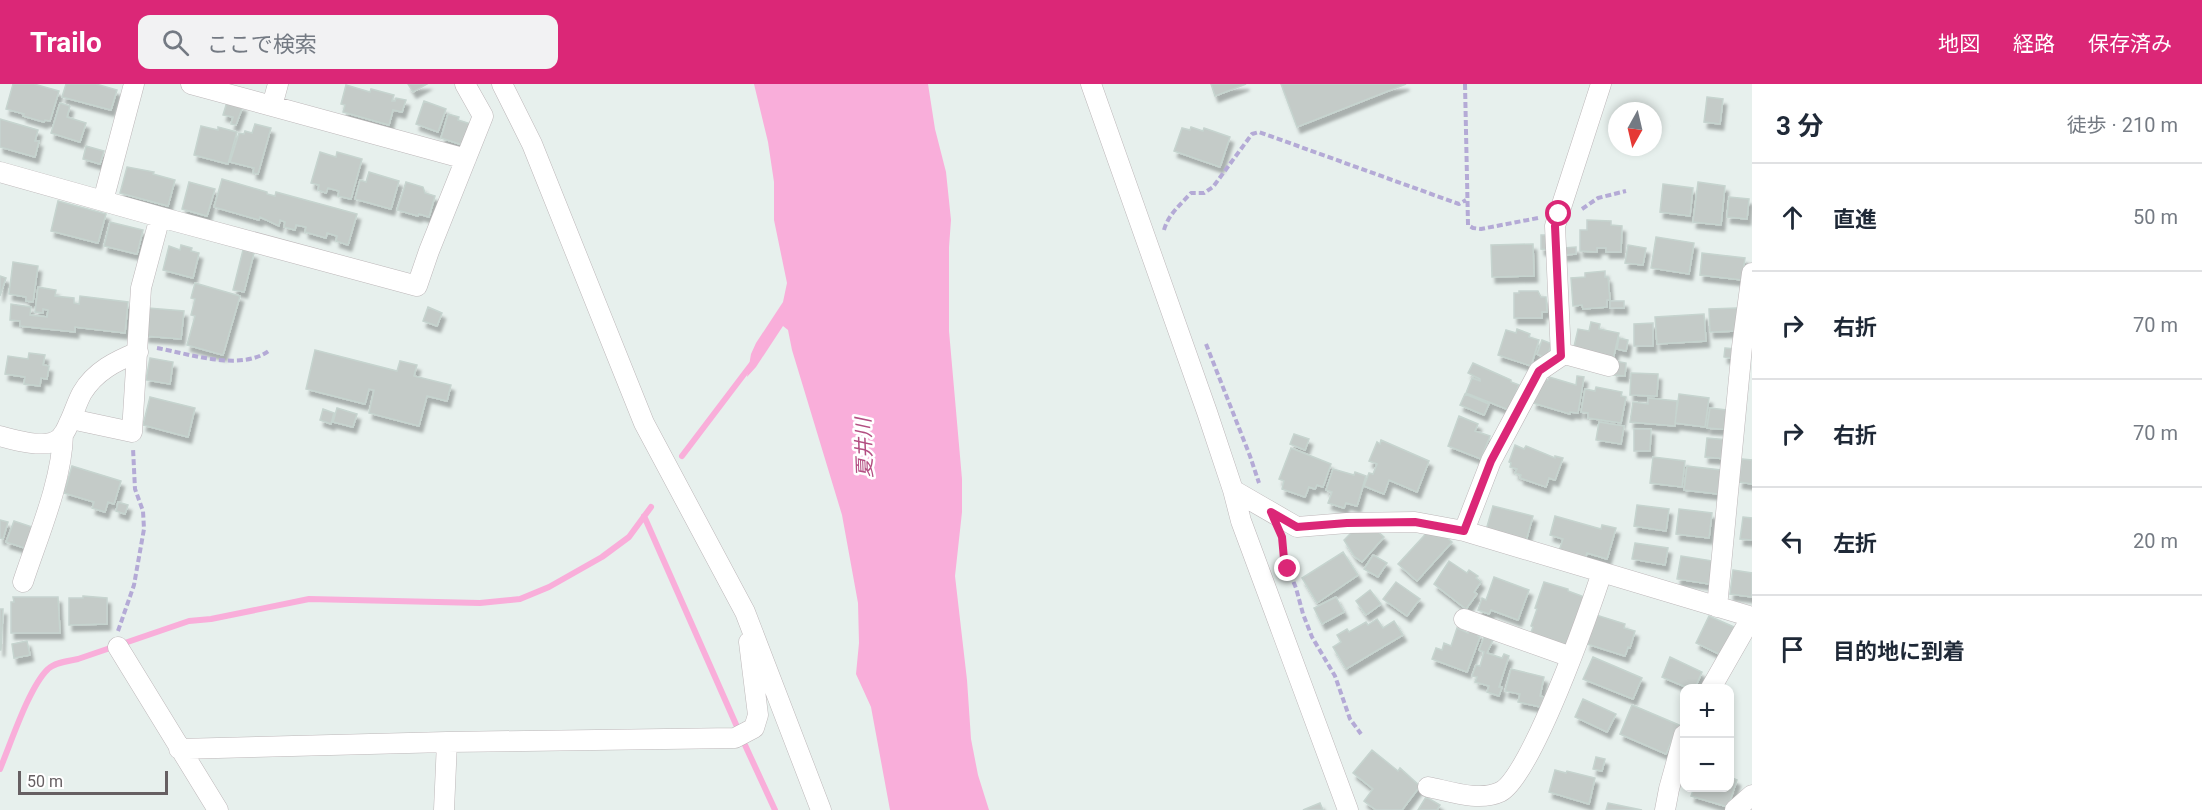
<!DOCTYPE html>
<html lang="ja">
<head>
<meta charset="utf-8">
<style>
  :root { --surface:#fff; --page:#f2f2f3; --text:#1f2937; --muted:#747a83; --line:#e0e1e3; --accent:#db2777 }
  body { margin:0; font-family:Roboto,"Noto Sans JP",sans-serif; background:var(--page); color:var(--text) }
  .controls { position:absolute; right:18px; bottom:18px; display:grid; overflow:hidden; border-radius:12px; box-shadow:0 3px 9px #0003 }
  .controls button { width:54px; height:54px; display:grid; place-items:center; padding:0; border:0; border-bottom:2px solid var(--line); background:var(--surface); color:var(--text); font:30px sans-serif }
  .compass { position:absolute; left:1608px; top:18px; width:54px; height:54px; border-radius:50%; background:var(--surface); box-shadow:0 3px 9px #0003; rotate:188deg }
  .scale { position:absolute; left:18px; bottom:15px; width:150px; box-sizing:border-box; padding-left:6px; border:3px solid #665f62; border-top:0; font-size:16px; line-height:21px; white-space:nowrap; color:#665f62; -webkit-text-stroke:4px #fff; paint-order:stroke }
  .stop { position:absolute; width:18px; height:18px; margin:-14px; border:4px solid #db2777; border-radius:50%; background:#fff }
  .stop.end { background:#db2777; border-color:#fff; box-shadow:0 2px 6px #0008 }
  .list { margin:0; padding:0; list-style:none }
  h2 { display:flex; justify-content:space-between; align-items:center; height:78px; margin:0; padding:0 24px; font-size:26px }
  h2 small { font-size:20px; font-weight:400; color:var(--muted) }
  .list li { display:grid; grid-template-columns:39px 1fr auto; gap:18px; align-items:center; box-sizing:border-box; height:108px; padding:0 24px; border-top:2px solid var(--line) }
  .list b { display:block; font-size:22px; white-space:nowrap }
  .list em { font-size:20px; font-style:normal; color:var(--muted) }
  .icon { flex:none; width:33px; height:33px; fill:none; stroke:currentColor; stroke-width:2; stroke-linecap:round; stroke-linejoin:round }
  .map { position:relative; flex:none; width:1752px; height:726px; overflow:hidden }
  header { display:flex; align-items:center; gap:36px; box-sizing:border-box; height:84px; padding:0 30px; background:var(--accent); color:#fff }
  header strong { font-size:28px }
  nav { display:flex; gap:33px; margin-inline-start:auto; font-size:21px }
  .search { width:420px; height:54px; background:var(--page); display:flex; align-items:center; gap:15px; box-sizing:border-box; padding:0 21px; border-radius:12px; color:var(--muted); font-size:22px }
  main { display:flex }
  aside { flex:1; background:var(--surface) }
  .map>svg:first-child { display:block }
</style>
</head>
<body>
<header>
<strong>Trailo</strong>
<div class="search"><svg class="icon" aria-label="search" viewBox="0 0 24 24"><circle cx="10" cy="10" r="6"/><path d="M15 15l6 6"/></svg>ここで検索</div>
<nav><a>地図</a><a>経路</a><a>保存済み</a></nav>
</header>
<main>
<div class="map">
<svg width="1752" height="726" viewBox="0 0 1752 726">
  <defs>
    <filter id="shadow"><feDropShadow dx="3.5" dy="6" stdDeviation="1.5" flood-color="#0004"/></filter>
  </defs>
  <rect width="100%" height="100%" fill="#e7f0ed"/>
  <path fill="#f9aeda" d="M754,0h174l7,45 11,43 5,48 -2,27v84l13,148v33l-7,64 12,104 4,59 7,36 11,35h-99l-19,-103 -15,-33 3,-31 -1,-40 -16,-88 -50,-165 -4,-20 -5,-4 -27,41 -9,10 4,-23 5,-11 27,-41 4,-19 -13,-63v-38l-6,-40z"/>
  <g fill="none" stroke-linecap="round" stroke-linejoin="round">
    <path stroke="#f9aeda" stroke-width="6" d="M682,372l69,-91
      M644,432l94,213
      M745,661l30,65
      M0,685c11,-26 29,-82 48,-100 7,-7 21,-8 30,-10l111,-38 22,-2 98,-20 171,4 40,-4 29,-12 53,-30 27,-20 22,-30"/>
  </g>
  <path fill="#c4cbc8" stroke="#c6d4cf" stroke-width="1.5" filter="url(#shadow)" d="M13,0h21l25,7 -9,30 -5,-1 -1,2 -21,-6 1,-2 -18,-5z
    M66,0h30l21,6 -6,20 -49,-13z
    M408,0h19l-14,8z
    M1211,0h35l-31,12z
    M1281,0h125l-109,43z
    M346,1l24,7 1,-3 23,6 -2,6h3l1,-3 10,2 -4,12 -9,-2 -4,15 -46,-13 2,-7 -4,-1z
    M1707,13l16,2 -3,25 -16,-2z
    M424,17l22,8 -8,23 -22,-8z
    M227,18l16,4 -7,19 -5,-1 2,-7 -10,-2z
    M60,19l10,3 -3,11 19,6 -6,19 -29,-9z
    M448,30l11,3 -1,3 16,5 -11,20 -22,-7z
    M0,35l38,11 -3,11h4l-4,16 -35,-10z
    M255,40l16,4 -13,46 -5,-1 1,-5 -24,-6 9,-29 5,1 1,-3 7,2z
    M201,42l17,4v-3l19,5 -9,32 -34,-9z
    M1191,43l12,4 1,-3 26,9 -10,30 -46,-16 8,-23 8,2z
    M86,62l18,5 -4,13 -17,-5z
    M320,68l16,5 1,-5 25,7 -11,40 -13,-3 1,-5 -11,-3 -2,5 -8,-3 1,-5 -8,-2z
    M127,83l27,5 -1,2 22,6 -7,26 -48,-13z
    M369,88l30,9 -8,28 -36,-10 5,-19 6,2z
    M222,95l45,13v2l8,2 1,-4 81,22 -9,31 -12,-4 1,-5 -10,-3 -1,5 -21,-6 1,-5 -10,-2 -1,5 -11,-3 1,-5 -5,-2 -1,6 -19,-9 -1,3 -45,-13z
    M189,98l26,7 -8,27 -25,-7z
    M406,98l17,5 2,6 10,3 -6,21 -10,-3 -1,2 -21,-6z
    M1698,98l27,4 -4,39 -28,-3z
    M1663,100l30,4 -3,28 -30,-4z
    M1729,113l20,2 -2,20 -20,-2z
    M58,117l48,13 -8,29 -47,-12z
    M1587,136l24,1v4l11,1 -1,26h-15v-4h-9v4l-17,-1v-21h7z
    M110,138l33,8 -6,24 -33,-8z
    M1541,151h8l-1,15 -7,-1z
    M1656,153l38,6 -5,31 -38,-6z
    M1533,160l1,32 -42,1 -1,-32z
    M181,161l11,3 -1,3 8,2 -6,25 -30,-8 6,-24 11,4z
    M1628,161l18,3 -3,17 -18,-2z
    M1576,163v7l-13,1v-7z
    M243,166l11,3 -10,39 -11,-2z
    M1702,169l43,5 -3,22 -42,-5z
    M13,178l25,4 -5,36 -7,-1v-4l-17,-3z
    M1605,187v6h3l2,23h-3v7l-24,2 -1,-4 -9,1 -2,-28 14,-1v-4z
    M0,192l6,2 -6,18z
    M195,199l45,13 -17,59 -36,-10 8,-29 -4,-1 4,-16 -4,-1z
    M38,203l18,3 -1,6 19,2v5l5,1 1,-8 48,6 -3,31 -50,-6v5l-55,-6v-5l-10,-1 1,-16 20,3 -1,8 17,2 1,-7 -5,-1v4l-8,-1z
    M1519,207h19l3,6h5l1,15h-5v6h-28v-25h5z
    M1610,217h14v7h-14z
    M428,223l14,6 -5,13 -14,-5z
    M148,224l36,3 -3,28 -36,-3z
    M1737,224v23l-27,1 -1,-23z
    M1704,230l2,27 -49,3 -2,-27z
    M1591,238l9,2 -1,5 20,4 -6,27 -40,-9 5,-22 11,2z
    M1653,239v23h-19v-22z
    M1517,245l13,5 -1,3 10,3 -8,26 -33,-11 8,-25 10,3z
    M1619,254l9,2 -2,11 -9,-2z
    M1542,256l10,4 -6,14 -9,-4z
    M1725,264l11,1 -1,10 -11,-2z
    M315,266l82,21 3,-10 17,4 -3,11 37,9 -4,16 -20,-5 -8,30 -50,-13 5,-23 -5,-1 -4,15 -59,-15z
    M29,269l16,2 -2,10 6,1 -2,13 -6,-1 -1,8 -16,-2 1,-7 -20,-3 3,-18 20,3z
    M150,274l23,4 -3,22 -24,-4z
    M1615,277l11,2 -1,13 -11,-1z
    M1473,279l38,17v2l8,3 -10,25 -43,-17 6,-15 8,3v-2l-12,-6z
    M1631,289l27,1 -1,22 -27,-1z
    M1577,292l7,1 -6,36 -8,-1v2l-37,-11 8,-25 7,2 1,-3 27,8z
    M1596,303l26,5 -1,4 5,1 -5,26 -33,-5v-5l-7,-1 4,-23 10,2z
    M1465,310l24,10 -5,11 -24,-10z
    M1679,310l30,4 -4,29 -30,-4z
    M150,313l45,11 -7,29 -45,-12z
    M1648,314l29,3 -2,25 -45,-4 3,-20 15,2z
    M337,324l20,6 -4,13 -20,-5z
    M1710,324l25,3 -2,19 -26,-2z
    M323,325l11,4 -3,11 -11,-4z
    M1459,332l19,8 -3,7 15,5 -9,23 -33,-13z
    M1599,338l25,4 -3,18 -25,-4z
    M1634,345h17l-1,22h-16z
    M1294,350l15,5 -4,11 -15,-6z
    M1707,354l23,2 -3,19 -22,-2z
    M1381,356l48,21 -12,31 -28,-12 -5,14 -20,-8 5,-13 4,1 4,-10 -8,-3 8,-19 3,2z
    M1515,361l9,4 2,-3 29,12v-2l8,2 -8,22 -6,-2 -3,9 -26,-9 1,-3 -6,-2 2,-4 -7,-2 1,-4 -2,-1z
    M1291,364l40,16 -8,23 -6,-2 -2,4 -6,-2 -4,10 -23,-8 2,-8 -5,-2z
    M1653,373l32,4 -3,26 -32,-4z
    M1742,375l10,1v24l-13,-2z
    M72,382l49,15 -7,23 -6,-2 -3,10 -13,-4 2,-6 -30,-9z
    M1687,382l34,4 -3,24 -34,-4z
    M1333,385l21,6 1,-3 11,4 -9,30 -11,-3 -2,5 -16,-5 4,-11 -6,-2z
    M118,418l10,3 -3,9 -9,-3z
    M1637,421l32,4 -3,22 -32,-5z
    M1493,422l40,10 -7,25 -40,-11z
    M1679,425l33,4 -3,25 -33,-4z
    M1555,432l46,13 1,-4 14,3 -9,31 -20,-6 -2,7 -26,-9 4,-12 -13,-4z
    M1743,433l9,1v22l-12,-1z
    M0,436l8,2 -5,17 -3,-1z
    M14,437l21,7 -7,21 -22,-7z
    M1433,442l19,16 -35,39 -19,-17z
    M1373,443l11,10 -22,25 -8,-6 -10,-16 10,-10z
    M1635,459l33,5 -3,17 -33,-6z
    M1343,468l15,23 -41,28 -15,-25z
    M1373,471l14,8 -9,14 -14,-8z
    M1681,472l32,5 -4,23 -32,-5z
    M1449,477l18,12 2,-3 9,6 -2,2 5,4 -7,10 3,2 -11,15 -32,-25z
    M1733,486l19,3v24l-22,-3z
    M1494,493l35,13 -11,30 -27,-10 -2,4 -11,-4 4,-12 4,2z
    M1396,498l24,17 -13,17 -24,-17z
    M1544,498l24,7v2l19,7 -21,50 -36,-13 3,-8 -2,-1 6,-17 -2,-1z
    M1370,506l11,14 -15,11 -10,-14z
    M83,512l24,2v26l-38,1v-27h14z
    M13,513h45l2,36h-49v-31h3z
    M1336,513l8,15 -22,12 -8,-16z
    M0,525h3l-2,41h-1z
    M1596,531l29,9 -1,4 11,3 -5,17 -2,-1 -3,9 -38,-12z
    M1709,532l25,11 -13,28 -25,-12z
    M1377,535l6,9 11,-7 9,14 -57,34 -13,-22 8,-5 -4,-7 10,-6 2,3 17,-10 2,3z
    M1457,544l11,5 1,-3 10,3 -1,3 2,1 -13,35 -35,-13 4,-11 6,2 2,-7 7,3z
    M1484,553l9,3 -6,13 15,5 2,-4 5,2 -10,31h3l-3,9 -12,-4 2,-6 -14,-4 2,-5 -5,-1 4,-11 4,1 4,-14 -5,-2z
    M27,557l3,14 -16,3 -2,-14z
    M1593,573l49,21 -9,21 -50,-20z
    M1670,573l32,15 -7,16h-7l-26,-11z
    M1511,585l33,8 -4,19 4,1 -3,10 -23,-5 2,-8 -15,-3z
    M1583,615l33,15 -9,18 -32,-15z
    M1632,621l47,20 -13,29 -46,-20z
    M1372,666l26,21 2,-3 20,18 -18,24h-26l-12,-9 9,-12 -20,-16z
    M1596,673l9,2 -3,12 -9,-2z
    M1555,686l11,3 1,-2 28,7 -6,26 -40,-12z
    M1730,693l7,3 -9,27 -37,-11 3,-8h36z
    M1426,713l14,8 -3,5h-19z
    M1320,719l3,7h-20z
    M1608,719l34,7h-36z"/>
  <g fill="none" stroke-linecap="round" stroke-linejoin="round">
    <g stroke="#bdb7b9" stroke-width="21">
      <path id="minor" d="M191,0l275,75
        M502,0l30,60 112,279 101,189 76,198
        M1091,0l116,328 26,78 8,31 107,289
        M272,22l6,-22
        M0,88l160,45 257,69 12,-35 54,-135 -18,-32
        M103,117l31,-117
        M1561,269l48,13
        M71,335l61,13 9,-144 19,-71
        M0,352c14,4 47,13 59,3 5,-4 8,-11 10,-16 5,-10 8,-21 13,-30 13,-22 34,-32 56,-41
        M1233,406l64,37 50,-4 68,-1 49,9 288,86
        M1464,447l27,-70 48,-90 22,-15 -6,-130 46,-142
        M23,498c15,-46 39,-100 40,-148
        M1717,523l25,-260 10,-74
        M1464,535l107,38
        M118,563l100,163
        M1711,604l40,-70
        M179,665l268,-7 288,-4 19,-10 4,-13 -9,-73
        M1428,703c21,4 51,15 72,5 30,-13 90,-182 102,-220
        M444,726l3,-68
        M1665,726l4,-21 15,-54
        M1735,726l17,-15"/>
    </g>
    <path stroke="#b4aad6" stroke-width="4" stroke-dasharray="6 3" stroke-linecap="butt" d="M1465,0l3,141 5,3 8,1 57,-11
      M1582,125l16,-11 28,-7
      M1164,146c4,-15 16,-25 27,-37h13l9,-6 39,-53 7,-2 200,72 7,-4
      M1206,260l44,112 9,27
      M157,264c33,6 85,24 113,2
      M1282,455l2,20 12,29 7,26 9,23 23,39 15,43 11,15
      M118,547l16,-46 10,-56 -1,-18 -8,-22 -2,-41"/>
    <use href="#minor" stroke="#fff" stroke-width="20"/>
  </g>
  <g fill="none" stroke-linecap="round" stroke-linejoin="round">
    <path stroke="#db2777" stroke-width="8" d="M1288,485l-4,-10 -2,-22 -11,-25 26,15 50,-4 68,-1 49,9 27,-70 48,-90 22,-15 -6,-130 4,-12"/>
  </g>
  <g text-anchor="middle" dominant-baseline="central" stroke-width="5" stroke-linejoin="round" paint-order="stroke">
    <g font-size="20" font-style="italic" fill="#b34e82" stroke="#fff">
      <text transform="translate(864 364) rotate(-92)">夏井川</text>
    </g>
  </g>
</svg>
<div class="controls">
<button>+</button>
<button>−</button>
</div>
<svg class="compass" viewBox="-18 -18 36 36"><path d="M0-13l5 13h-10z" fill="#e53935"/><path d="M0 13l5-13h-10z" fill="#747a83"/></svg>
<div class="scale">50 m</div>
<div class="stop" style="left:1559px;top:130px"></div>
<div class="stop end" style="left:1288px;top:485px"></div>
</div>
<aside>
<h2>3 分<small>徒歩 · 210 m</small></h2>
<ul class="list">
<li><svg class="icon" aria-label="ahead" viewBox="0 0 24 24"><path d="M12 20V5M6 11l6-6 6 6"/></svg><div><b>直進</b></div><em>50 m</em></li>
<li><svg class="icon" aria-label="right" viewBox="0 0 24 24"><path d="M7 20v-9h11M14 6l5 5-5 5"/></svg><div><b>右折</b></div><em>70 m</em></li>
<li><svg class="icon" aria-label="right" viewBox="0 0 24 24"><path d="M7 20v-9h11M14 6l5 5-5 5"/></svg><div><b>右折</b></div><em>70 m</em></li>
<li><svg class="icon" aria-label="left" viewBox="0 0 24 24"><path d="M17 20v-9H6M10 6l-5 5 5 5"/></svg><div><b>左折</b></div><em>20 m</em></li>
<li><svg class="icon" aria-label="arrive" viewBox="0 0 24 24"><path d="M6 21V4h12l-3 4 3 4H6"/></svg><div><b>目的地に到着</b></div></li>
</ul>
</aside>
</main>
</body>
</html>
